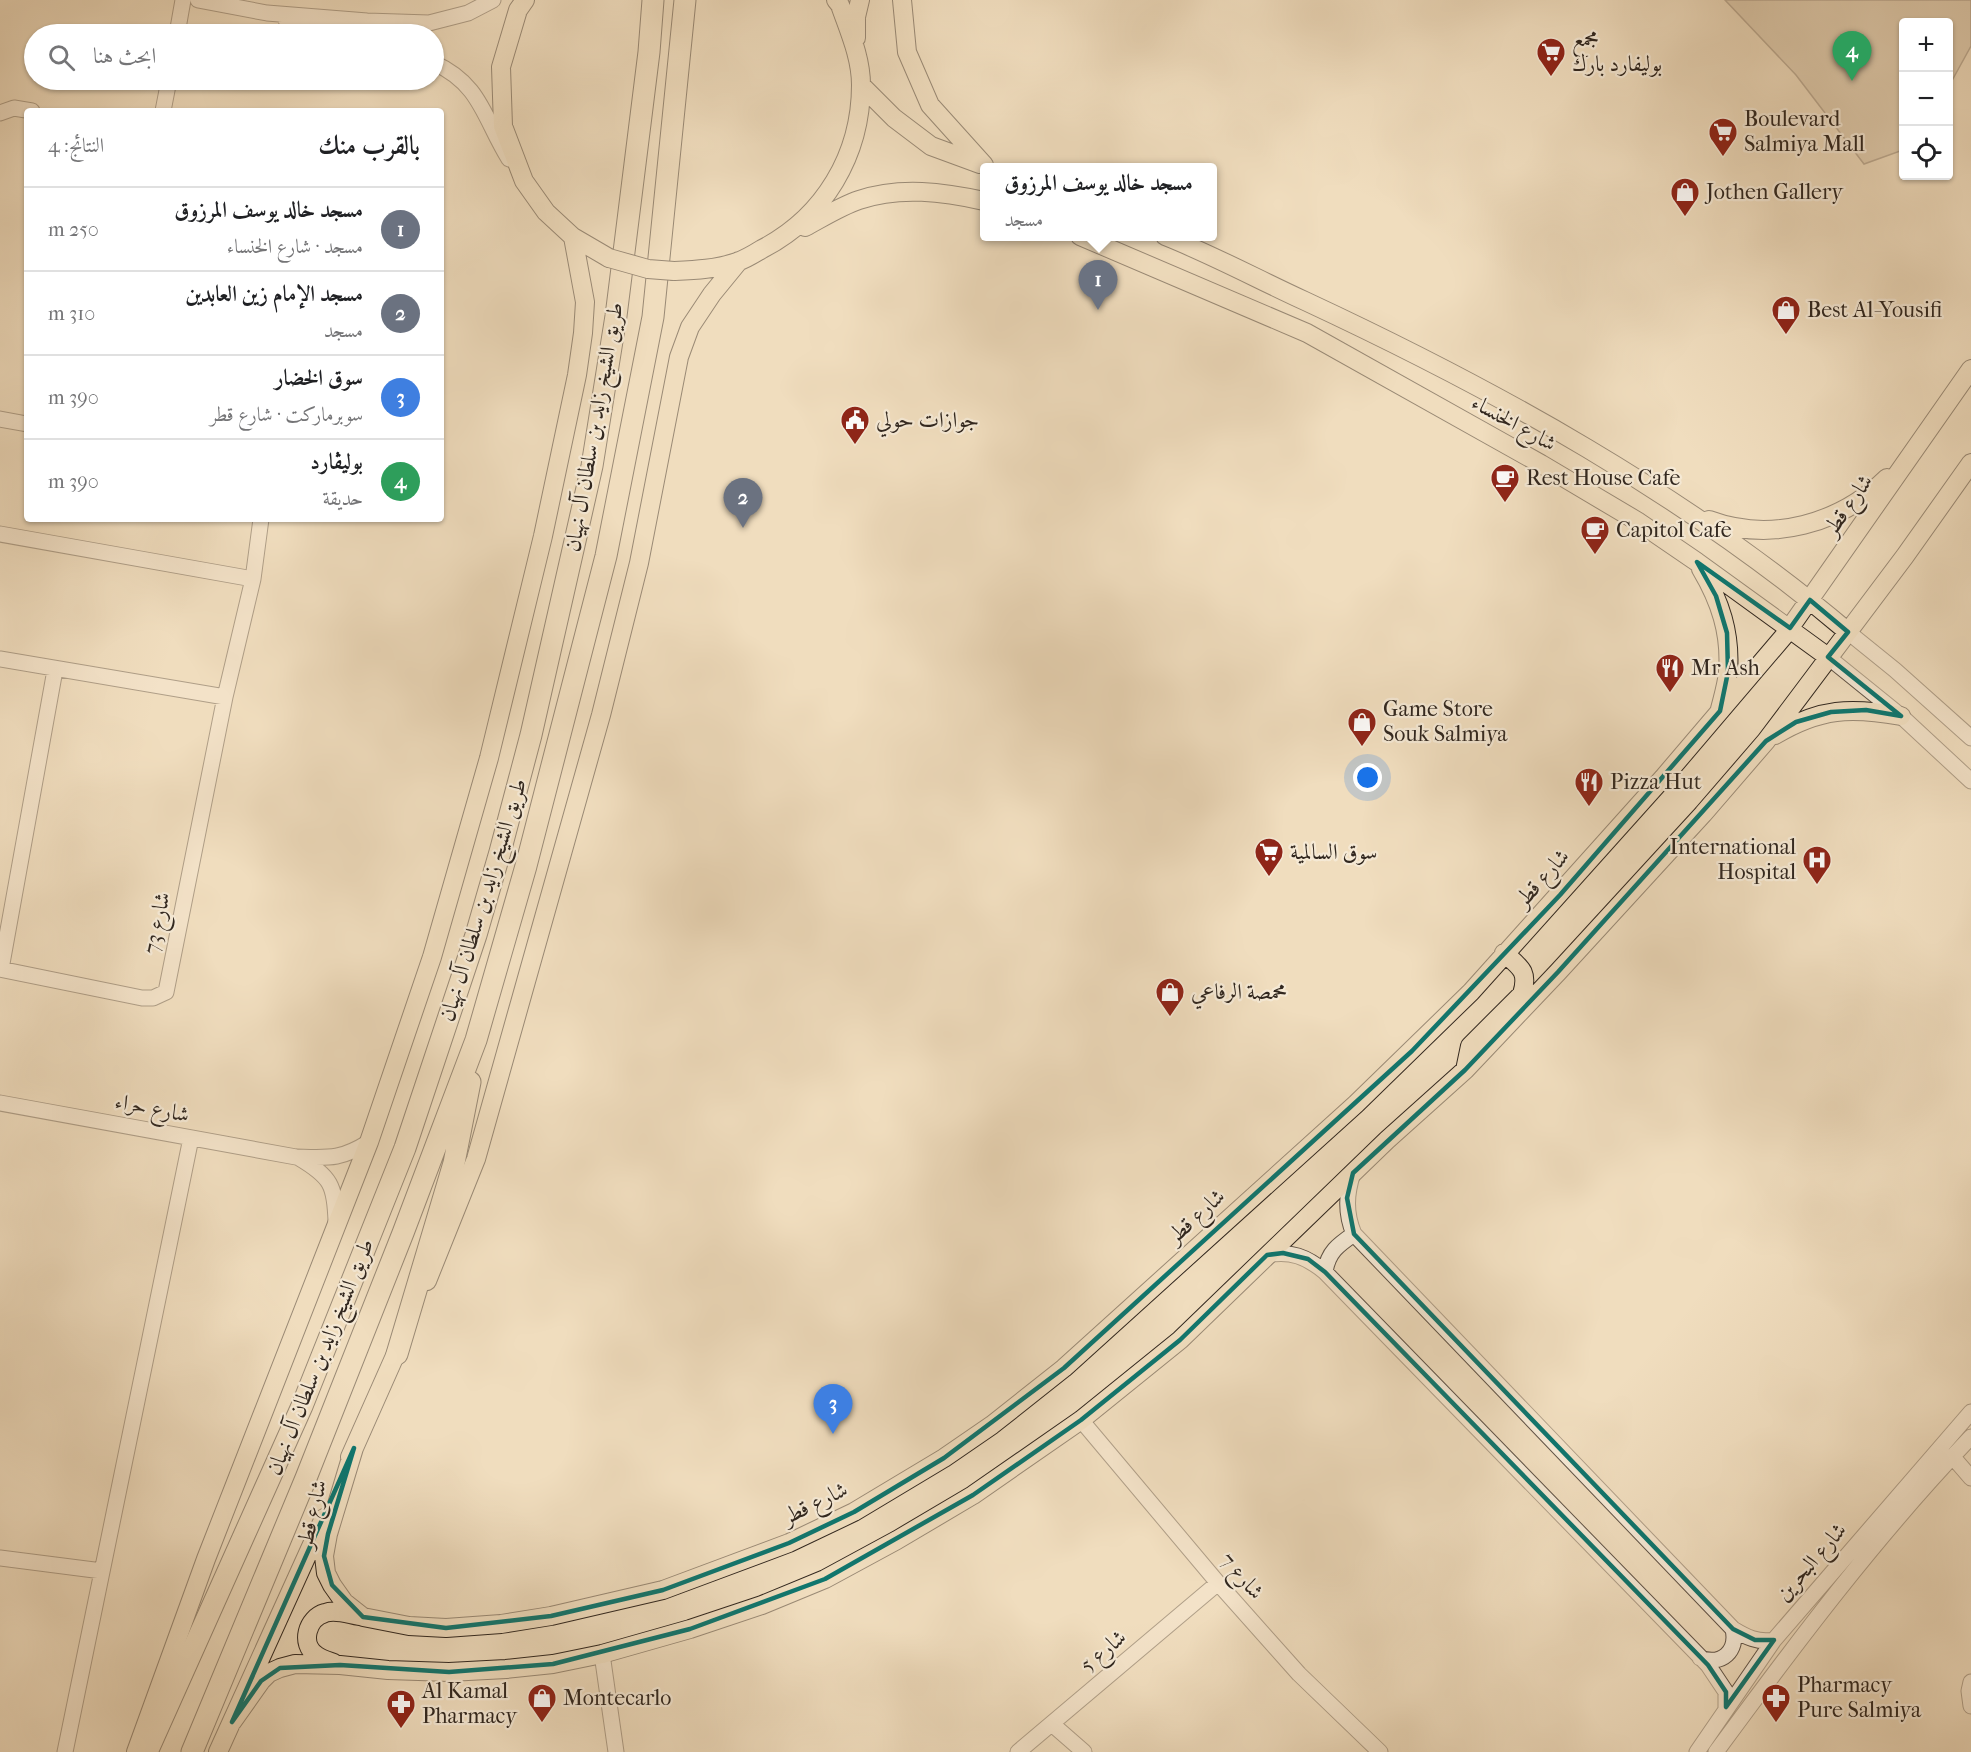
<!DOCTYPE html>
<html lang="ar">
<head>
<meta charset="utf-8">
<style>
  :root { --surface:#fff; --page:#f6f6f6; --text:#202124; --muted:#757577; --line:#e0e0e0; --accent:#d93025 }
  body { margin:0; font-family:"IM FELL French Canon",Amiri,serif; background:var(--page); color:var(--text); direction:rtl }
  .controls { position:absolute; right:18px; top:18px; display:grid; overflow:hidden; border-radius:6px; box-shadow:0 2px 4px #0004 }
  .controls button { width:54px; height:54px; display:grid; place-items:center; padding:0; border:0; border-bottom:2px solid var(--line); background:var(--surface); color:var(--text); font:30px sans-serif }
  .you { position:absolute; left:1368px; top:778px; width:21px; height:21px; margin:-15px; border:4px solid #fff; border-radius:50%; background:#1a73e8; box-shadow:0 0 0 9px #1a73e833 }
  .badge { display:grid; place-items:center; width:39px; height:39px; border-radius:50%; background:var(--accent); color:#fff; font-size:20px; font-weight:700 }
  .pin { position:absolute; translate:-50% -50px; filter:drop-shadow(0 2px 3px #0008) }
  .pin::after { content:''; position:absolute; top:32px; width:21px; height:18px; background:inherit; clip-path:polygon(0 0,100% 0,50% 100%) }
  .popup { position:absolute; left:980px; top:163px; width:237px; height:78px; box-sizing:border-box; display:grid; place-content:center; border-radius:6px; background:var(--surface); filter:drop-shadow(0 2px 4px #0005); font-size:20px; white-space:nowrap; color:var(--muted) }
  .popup b { font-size:22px; color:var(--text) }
  .popup::after { content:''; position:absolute; left:50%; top:100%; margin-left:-12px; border:12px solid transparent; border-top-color:var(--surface) }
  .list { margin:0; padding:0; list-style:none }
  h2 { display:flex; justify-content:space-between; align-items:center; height:78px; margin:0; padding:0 24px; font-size:26px }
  h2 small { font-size:20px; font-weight:400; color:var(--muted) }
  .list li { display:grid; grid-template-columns:39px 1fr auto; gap:18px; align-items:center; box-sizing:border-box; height:84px; padding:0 24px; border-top:2px solid var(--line) }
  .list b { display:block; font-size:22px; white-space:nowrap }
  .list p { margin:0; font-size:20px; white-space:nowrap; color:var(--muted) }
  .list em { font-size:20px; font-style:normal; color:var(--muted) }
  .icon { flex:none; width:33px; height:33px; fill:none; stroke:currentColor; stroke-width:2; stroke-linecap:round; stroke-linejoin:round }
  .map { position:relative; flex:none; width:1971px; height:1752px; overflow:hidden; direction:ltr }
  .search { position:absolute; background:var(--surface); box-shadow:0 2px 4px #0004; left:24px; top:24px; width:420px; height:66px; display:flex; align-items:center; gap:15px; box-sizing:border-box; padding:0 21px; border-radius:33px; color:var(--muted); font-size:22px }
  .panel { position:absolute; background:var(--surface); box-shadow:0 2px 4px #0004; left:24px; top:108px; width:420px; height:414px; border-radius:6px; direction:rtl }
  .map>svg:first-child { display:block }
</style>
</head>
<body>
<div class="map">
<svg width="1971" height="1752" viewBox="0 0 1971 1752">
  <rect width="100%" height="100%" fill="#f0ddbe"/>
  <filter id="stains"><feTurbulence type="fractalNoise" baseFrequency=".00333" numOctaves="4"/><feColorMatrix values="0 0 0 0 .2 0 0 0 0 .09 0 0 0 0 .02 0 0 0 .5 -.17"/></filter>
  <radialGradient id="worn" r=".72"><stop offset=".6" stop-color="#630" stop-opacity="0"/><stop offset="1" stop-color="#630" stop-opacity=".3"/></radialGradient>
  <path fill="#d0bea3" stroke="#807261" stroke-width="1.5" d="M1725,0h246v46l-22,40 -1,-64h-44l-1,128 -39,14 -68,-89z"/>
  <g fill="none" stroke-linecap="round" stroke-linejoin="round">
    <g stroke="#615447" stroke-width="17">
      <path id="minor" d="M198,0l69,13 100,8 62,2 39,-10 25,-13
        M286,20l43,14
        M177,34l6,-34
        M434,63c47,21 50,56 75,96
        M163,111l6,-31
        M0,113l14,-5 18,3
        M0,419l27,5
        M0,534l253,45
        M1848,632l47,38 76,68
        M1828,657l73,59 70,65
        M0,659l225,38
        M0,969l142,29h11l13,-6 59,-295 28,-118 8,-60
        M1,969l54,-299
        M0,1103l296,54c33,1 44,3 73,-15
        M299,1158c32,19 36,27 37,64
        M1353,1173c-7,21 -8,40 1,61l379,395c13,8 25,14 41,11
        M1267,1255c23,-5 40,2 58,17l383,393 18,27v15
        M1325,1272c3,-20 13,-27 29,-38
        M1081,1420l137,163 81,91 81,78
        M1952,1456l19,22
        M0,1558l102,13
        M602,1654l14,98
        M1700,1658c22,8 38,-7 33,-29
        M1971,1682l-2,9 2,15
        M1052,1724l32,28
        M65,1752l126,-614
        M1018,1752l200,-169
        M1697,1752l77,-112 197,-228
        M1716,1752c80,-109 162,-218 255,-315"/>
    </g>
    <g stroke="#31271f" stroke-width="20">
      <path id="major" d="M525,0l-7,10 -17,57 2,59 21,55 22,31 27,25 36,21
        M902,0l5,52 23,53 54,60
        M856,38v-21l4,-17
        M861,85l33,33 37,28 49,18
        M805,227c17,-9 36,-21 54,-27 41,-14 85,-8 125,1
        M1080,236l227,97 234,131 96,57 60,41 131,95
        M1165,236c48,19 94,44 140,65 191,89 381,194 543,331
        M674,271c21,-1 43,-2 63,-9 9,-3 17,-8 25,-13 62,-32 99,-94 99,-164 0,-28 -12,-54 -21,-80l-4,-5
        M1709,520c62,23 131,4 178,-42
        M1701,569c19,32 30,64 27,103 -1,12 -5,25 -8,37
        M1775,735c45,-27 76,-28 126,-19
        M1465,1070l5,-24 52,-52c7,-23 -2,-27 -18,-41
        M427,1281l49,-122 125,-444 38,-152 40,-206 11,-30 22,-33 27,-33
        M354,1448l-26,86 -4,22 2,17 6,12 12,17 19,15 46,9 37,2 55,-4 50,-8 112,-26 126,-47 65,-31 90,-54 48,-33 72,-57 292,-264 115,-112 192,-214 121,-142 187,-267
        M350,1457l52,-117
        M334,1663c-5,-2 -13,-4 -18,-8 -16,-11 -9,-37 9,-42 10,-4 23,1 34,3
        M232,1722l29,-41 8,-8 11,-5 15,-4 45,1 48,5 61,2 57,-3 47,-5 49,-10 88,-25 72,-24 63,-26 72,-39 76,-45 108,-75 99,-80 207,-200 78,-70 93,-98 145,-158 63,-73 139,-185 66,-93
        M136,1752l70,-193 163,-417 63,-185 57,-199 54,-222 34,-161 6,-42 2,-31 -12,-65
        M218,1752l106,-234"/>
    </g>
    <g stroke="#31271f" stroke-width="23">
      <path id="highway" d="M397,1354l57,-191 16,-81
        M147,1752l155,-346 103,-258 71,-213 24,-83 31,-117 61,-269 24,-150 33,-264 4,-52
        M192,1752l114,-274 97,-245 73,-193 50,-174 80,-310 47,-239 32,-317"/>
    </g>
    <use href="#minor" stroke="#f5e9d5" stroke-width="15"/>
    <use href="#major" stroke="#f0ddbe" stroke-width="18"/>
    <use href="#highway" stroke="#f0ddbe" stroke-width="21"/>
    <g stroke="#31271f" stroke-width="20" stroke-linecap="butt">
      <path id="major-bridge" d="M609,258l39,11 26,2"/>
    </g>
    <use href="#major-bridge" stroke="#f0ddbe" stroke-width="18"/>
  </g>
  <path d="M0 0H1971V1752H0ZM1697,562l93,66 20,-28 38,32 -20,25 73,59 -35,-6 -35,2 -35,10 -30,19 -208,231 -93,98 -112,103 -6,25 7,36 379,395 22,11h19l-48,67v-15l-18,-27 -383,-393 -17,-13 -25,-6 -16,2 -87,85 -99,80 -108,75 -148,84 -135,50 -137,35 -104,8 -109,-7 -60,3 -19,13 -29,41 122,-274 -26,86 -4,22 8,29 31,32 83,11 105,-12 112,-26 126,-47 65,-31 90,-54 120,-90 348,-317 148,-156 160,-184 8,-39 -1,-39 -11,-37z" fill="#f0ddbe" fill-opacity=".55" fill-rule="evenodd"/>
  <path fill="none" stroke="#0f766e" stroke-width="4.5" stroke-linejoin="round" d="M1697,562l93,66 20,-28 38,32 -20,25 73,59 -35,-6 -35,2 -35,10 -30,19 -208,231 -93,98 -112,103 -6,25 7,36 379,395 22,11h19l-48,67v-15l-18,-27 -383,-393 -17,-13 -25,-6 -16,2 -87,85 -99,80 -108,75 -148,84 -135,50 -137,35 -104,8 -109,-7 -60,3 -19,13 -29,41 122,-274 -26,86 -4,22 8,29 31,32 83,11 105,-12 112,-26 126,-47 65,-31 90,-54 120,-90 348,-317 148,-156 160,-184 8,-39 -1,-39 -11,-37z"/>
  <defs>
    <g id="supermarket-pin" transform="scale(1.5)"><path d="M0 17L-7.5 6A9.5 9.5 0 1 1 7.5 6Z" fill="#8f2418" stroke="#f5e9d5"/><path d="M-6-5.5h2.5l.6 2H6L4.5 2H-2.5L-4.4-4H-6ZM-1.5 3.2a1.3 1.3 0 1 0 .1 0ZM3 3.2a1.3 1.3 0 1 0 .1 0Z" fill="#fff"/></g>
    <g id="shop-pin" transform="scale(1.5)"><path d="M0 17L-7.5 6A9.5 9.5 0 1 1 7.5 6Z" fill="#8f2418" stroke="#f5e9d5"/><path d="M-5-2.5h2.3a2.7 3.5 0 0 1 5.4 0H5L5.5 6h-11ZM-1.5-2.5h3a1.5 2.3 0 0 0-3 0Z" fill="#fff"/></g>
    <g id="civic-pin" transform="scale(1.5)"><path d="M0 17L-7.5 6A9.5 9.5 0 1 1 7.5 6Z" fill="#8f2418" stroke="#f5e9d5"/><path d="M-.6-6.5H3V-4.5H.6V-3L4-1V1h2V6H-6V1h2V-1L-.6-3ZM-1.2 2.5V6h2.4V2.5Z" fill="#fff"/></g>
    <g id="cafe-pin" transform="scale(1.5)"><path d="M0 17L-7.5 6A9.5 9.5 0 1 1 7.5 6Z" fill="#8f2418" stroke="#f5e9d5"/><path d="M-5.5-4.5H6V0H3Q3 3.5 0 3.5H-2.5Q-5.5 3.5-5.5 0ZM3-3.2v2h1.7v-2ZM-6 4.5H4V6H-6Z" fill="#fff"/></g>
    <g id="restaurant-pin" transform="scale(1.5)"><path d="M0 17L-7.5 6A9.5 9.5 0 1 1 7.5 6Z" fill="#8f2418" stroke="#f5e9d5"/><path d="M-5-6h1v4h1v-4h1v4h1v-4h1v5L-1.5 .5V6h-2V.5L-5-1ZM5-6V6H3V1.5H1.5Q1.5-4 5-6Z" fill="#fff"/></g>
    <g id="hospital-pin" transform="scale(1.5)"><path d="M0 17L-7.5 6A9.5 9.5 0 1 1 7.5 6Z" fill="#8f2418" stroke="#f5e9d5"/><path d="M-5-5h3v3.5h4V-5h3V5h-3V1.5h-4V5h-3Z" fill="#fff"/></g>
    <g id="pharmacy-pin" transform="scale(1.5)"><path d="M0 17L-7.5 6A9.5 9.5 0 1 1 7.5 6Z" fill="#8f2418" stroke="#f5e9d5"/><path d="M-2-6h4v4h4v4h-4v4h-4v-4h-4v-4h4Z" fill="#fff"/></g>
  </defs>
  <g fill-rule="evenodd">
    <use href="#supermarket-pin" x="1551" y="52"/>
    <use href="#supermarket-pin" x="1723" y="132"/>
    <use href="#shop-pin" x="1685" y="192"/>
    <use href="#shop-pin" x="1786" y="310"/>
    <use href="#civic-pin" x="855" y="420"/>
    <use href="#cafe-pin" x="1505" y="478"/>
    <use href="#cafe-pin" x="1595" y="530"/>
    <use href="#restaurant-pin" x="1670" y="668"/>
    <use href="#shop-pin" x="1362" y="722"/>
    <use href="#restaurant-pin" x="1589" y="782"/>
    <use href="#supermarket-pin" x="1269" y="852"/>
    <use href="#hospital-pin" x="1817" y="860"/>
    <use href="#shop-pin" x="1170" y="992"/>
    <use href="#shop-pin" x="542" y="1698"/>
    <use href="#pharmacy-pin" x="1776" y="1698"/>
    <use href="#pharmacy-pin" x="401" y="1704"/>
  </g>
  <g text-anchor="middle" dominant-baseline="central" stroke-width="4.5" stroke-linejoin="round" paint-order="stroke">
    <g font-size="22" fill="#31271f" stroke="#f5e9d5" text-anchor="start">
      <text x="1572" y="39">مجمع<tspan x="1572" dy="25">بوليفارد بارك</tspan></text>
      <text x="1744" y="119">Boulevard<tspan x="1744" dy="25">Salmiya Mall</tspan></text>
      <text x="1706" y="192">Jothen Gallery</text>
      <text x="1807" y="310">Best Al-Yousifi</text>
      <text x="876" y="420">جوازات حولي</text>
      <text x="1526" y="478">Rest House Cafe</text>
      <text x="1616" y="530">Capitol Cafe</text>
      <text x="1691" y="668">Mr Ash</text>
      <text x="1383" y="709">Game Store<tspan x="1383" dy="25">Souk Salmiya</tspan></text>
      <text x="1610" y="782">Pizza Hut</text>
      <text x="1796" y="847" text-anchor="end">International<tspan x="1796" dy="25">Hospital</tspan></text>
      <text x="1290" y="852">سوق السالمية</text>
      <text x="1191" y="992">محمصة الرفاعي</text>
      <text x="1797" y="1685">Pharmacy<tspan x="1797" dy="25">Pure Salmiya</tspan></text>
      <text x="422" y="1691">Al Kamal<tspan x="422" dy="25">Pharmacy</tspan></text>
      <text x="563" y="1698">Montecarlo</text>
    </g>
    <g font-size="22" fill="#31271f" stroke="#f5e9d5">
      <text transform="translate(1514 423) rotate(29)">شارع الخنساء</text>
      <text transform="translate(594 427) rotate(-80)">طريق الشيخ زايد بن سلطان آل نهيان</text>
      <text transform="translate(1848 505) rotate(-55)">شارع قطر</text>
      <text transform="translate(1542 878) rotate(-48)">شارع قطر</text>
      <text transform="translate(483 900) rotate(-73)">طريق الشيخ زايد بن سلطان آل نهيان</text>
      <text transform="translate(157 923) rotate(-79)">شارع 73</text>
      <text transform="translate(152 1108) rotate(11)">شارع حراء</text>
      <text transform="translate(1196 1216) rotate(-42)">شارع قطر</text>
      <text transform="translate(320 1357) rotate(-68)">طريق الشيخ زايد بن سلطان آل نهيان</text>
      <text transform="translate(815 1503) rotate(-26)">شارع قطر</text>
      <text transform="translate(312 1514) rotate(-77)">شارع قطر</text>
      <text transform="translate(1811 1562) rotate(-49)">شارع البحرين</text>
      <text transform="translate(1242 1576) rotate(49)">شارع 7</text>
      <text transform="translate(1103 1651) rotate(-40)">شارع 5</text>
    </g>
  </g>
  <rect width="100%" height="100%" filter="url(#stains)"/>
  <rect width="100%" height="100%" fill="url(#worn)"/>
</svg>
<div class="controls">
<button>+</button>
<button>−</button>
<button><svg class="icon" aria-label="locate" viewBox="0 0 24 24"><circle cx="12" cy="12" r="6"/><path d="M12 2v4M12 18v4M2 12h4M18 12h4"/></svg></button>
</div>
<div class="you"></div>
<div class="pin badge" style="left:1098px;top:310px;background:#6b7280">1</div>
<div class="popup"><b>مسجد خالد يوسف المرزوق</b>مسجد</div>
<div class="pin badge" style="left:743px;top:528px;background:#6b7280">2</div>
<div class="pin badge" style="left:833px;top:1434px;background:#3f7fe0">3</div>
<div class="pin badge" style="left:1852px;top:81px;background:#2e9e5b">4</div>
<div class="search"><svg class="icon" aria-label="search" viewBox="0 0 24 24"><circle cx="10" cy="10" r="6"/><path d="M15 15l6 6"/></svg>ابحث هنا</div>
<section class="panel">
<h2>بالقرب منك<small>النتائج: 4</small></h2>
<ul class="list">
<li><span class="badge" style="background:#6b7280">1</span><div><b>مسجد خالد يوسف المرزوق</b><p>مسجد · شارع الخنساء</p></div><em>250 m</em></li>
<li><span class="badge" style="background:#6b7280">2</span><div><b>مسجد الإمام زين العابدين</b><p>مسجد</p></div><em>310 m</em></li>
<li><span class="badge" style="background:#3f7fe0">3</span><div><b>سوق الخضار</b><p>سوبرماركت · شارع قطر</p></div><em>390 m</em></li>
<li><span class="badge" style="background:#2e9e5b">4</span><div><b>بوليڤارد</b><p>حديقة</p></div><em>390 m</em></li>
</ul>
</section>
</div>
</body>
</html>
